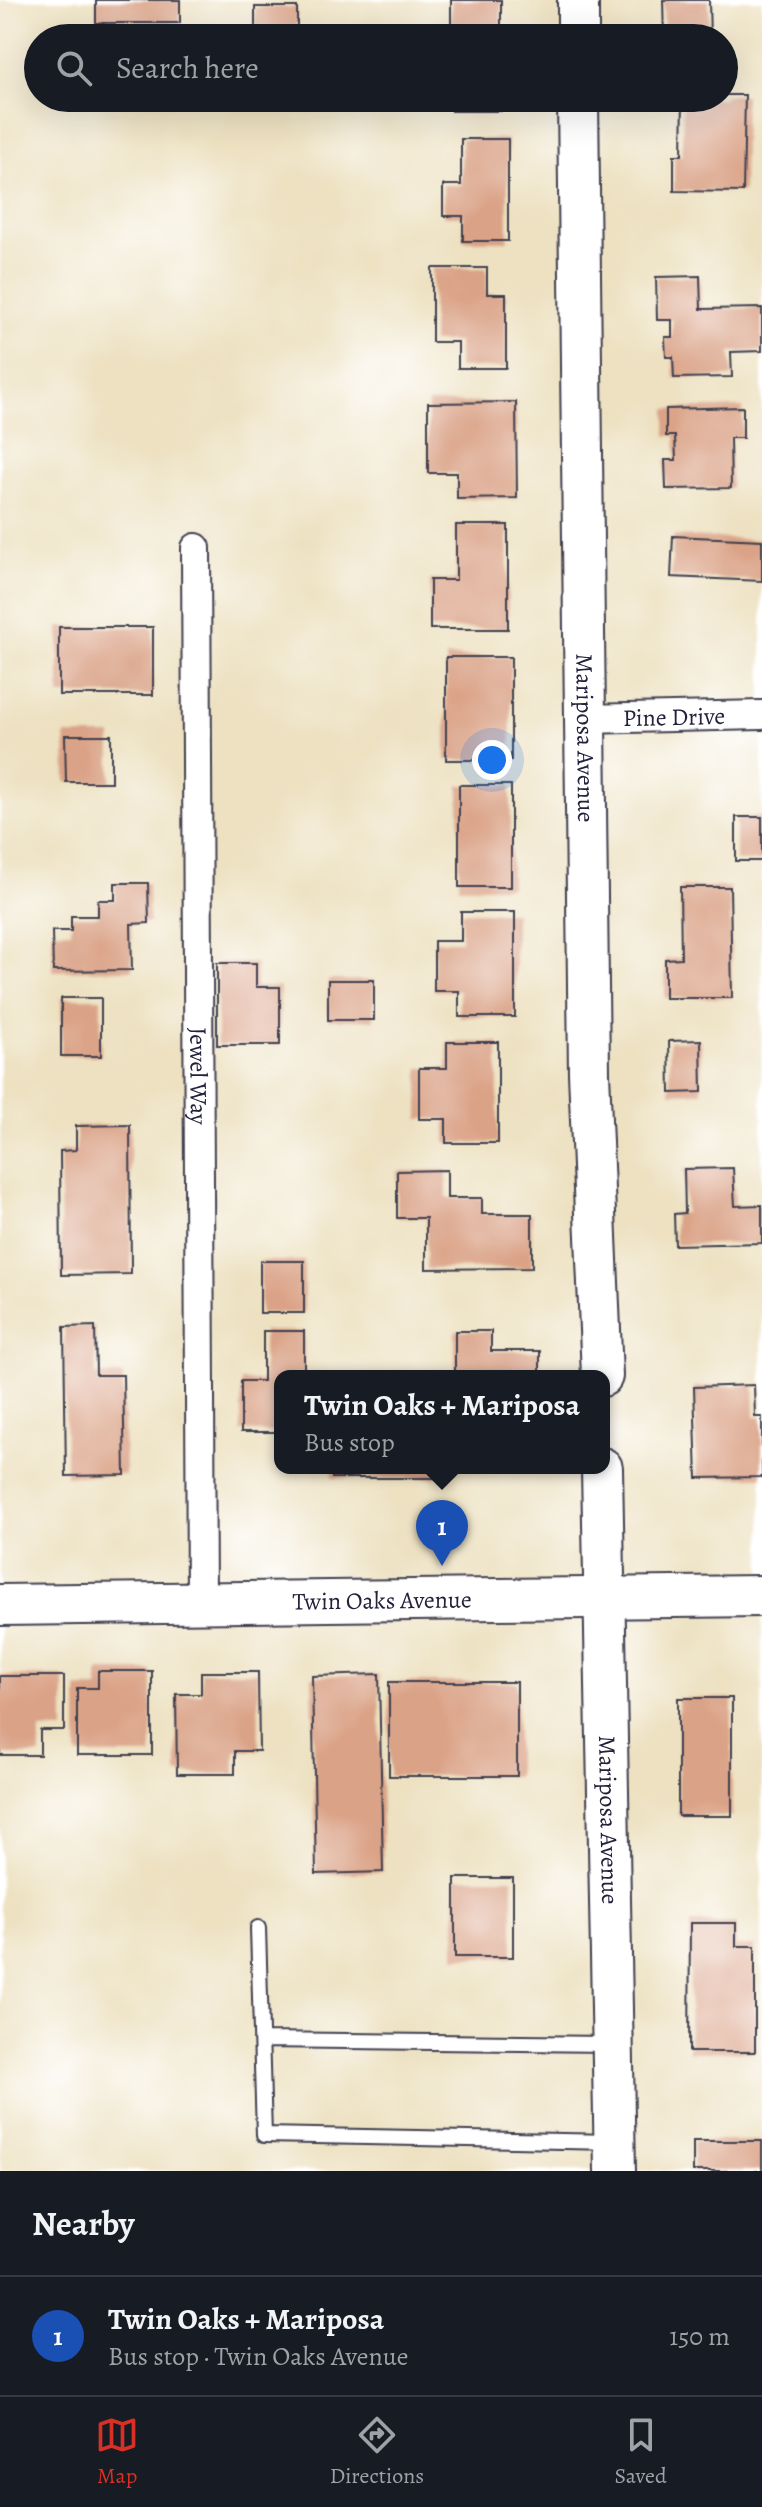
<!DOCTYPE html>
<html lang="en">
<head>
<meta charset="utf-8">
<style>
  :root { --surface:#171b24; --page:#20242c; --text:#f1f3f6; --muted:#9ea1a6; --line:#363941; --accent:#d93025 }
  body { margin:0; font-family:Alegreya,serif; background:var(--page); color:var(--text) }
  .you { position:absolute; left:492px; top:760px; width:28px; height:28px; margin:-20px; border:6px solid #fff; border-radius:50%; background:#1a73e8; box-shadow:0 0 0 12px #1a73e833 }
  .badge { display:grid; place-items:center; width:52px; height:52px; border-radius:50%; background:var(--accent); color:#fff; font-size:26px; font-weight:700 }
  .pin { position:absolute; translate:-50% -66px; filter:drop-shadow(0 2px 4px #0008) }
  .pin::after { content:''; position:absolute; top:42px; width:28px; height:24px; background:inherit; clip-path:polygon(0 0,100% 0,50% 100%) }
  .popup { position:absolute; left:274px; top:1370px; width:336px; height:104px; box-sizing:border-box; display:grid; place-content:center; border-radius:16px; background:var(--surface); filter:drop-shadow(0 2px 6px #0005); font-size:26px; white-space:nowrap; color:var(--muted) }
  .popup b { font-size:30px; color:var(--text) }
  .popup::after { content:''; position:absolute; left:50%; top:100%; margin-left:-16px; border:16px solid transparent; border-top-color:var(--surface) }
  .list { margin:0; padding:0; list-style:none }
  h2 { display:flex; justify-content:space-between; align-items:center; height:104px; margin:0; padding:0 32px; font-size:34px }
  h2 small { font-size:26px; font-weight:400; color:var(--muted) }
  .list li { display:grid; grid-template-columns:52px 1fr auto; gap:24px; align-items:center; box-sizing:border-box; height:120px; padding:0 32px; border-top:2px solid var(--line) }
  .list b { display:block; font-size:30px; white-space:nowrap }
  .list p { margin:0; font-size:26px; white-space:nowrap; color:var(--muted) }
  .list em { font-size:26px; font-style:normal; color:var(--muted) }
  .icon { flex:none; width:44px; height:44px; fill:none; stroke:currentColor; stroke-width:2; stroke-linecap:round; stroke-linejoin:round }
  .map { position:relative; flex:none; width:762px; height:2171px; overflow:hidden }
  .search { position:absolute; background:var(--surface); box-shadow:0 8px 32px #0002; left:24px; right:24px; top:24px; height:88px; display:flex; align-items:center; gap:20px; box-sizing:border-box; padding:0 28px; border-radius:44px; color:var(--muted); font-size:30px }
  .sheet { height:224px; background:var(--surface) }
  nav { display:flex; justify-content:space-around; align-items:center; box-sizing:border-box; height:112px; border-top:2px solid var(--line); background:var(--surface); font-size:22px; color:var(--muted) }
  nav a { display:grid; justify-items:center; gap:4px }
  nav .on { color:var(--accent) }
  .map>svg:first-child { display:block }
</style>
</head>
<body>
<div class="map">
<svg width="762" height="2171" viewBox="0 0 762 2171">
  <rect width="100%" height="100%" fill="#fff"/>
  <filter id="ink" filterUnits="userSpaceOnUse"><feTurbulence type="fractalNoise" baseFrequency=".0125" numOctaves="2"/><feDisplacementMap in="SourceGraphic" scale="16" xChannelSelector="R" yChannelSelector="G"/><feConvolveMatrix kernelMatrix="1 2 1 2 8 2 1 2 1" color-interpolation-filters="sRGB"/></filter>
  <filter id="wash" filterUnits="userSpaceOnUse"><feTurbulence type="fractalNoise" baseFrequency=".006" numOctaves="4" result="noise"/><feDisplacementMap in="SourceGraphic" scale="32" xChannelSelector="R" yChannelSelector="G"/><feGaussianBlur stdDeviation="1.8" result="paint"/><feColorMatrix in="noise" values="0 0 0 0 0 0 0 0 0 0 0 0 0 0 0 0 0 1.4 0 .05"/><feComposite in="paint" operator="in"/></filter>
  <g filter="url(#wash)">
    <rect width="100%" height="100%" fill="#ede1c1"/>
    <g id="blocks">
      <path fill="#daa286" d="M96,0h84v23h-84z
        M451,0h50v38h-50z
        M663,0h46l1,38h-46z
        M255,7h42v31h-42z
        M724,95h21l-2,97 -69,-1v-36h8l1,-57h41z
        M451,98h50v13h-50z
        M461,139h47v102h-45v-25h-20v-31h18z
        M432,268h55v26h19v74h-48v-26h-26z
        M700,276l1,33 61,-1v43l-31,1 1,25 -58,1 -1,-21h-7l-1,-20h7v-17h-15l-1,-43z
        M516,402l1,96 -60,1v-26h-29v-70z
        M743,407v31h-13l1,50 -65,1 -1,-29h11l-1,-24h-9v-27z
        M456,525h52v104h-78v-49h26z
        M673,536l89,4v41l-91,-4z
        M59,627h94v68h-94z
        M446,657h65v103h-65z
        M65,735h46v47h-45z
        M459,785h52v102h-52z
        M736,817h26v44h-26z
        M115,883h33l1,40 -18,1 1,46 -79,1 -1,-40h19v-15h27v-16h17z
        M680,887h50l2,111h-67v-39l16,-1z
        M461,912h54v105h-56v-26h-25v-50h27z
        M217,963h39v24h24v58h-63z
        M328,980h46v40h-46z
        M61,998h40v58h-40z
        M701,1040l1,52 -32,1 -1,-52z
        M447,1042h51v101h-52v-24h-27v-51h28z
        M130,1125l1,149 -70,1 -1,-124 16,-1v-24z
        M733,1168l2,38 27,-1v38l-87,2 -1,-31 11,-1 -1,-44z
        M447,1170v28h35v16h50v54l-106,1v-51h-29v-47z
        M260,1261h44v52h-44z
        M95,1326l1,49h27l2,100 -59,1 -2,-149z
        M263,1331h41v45h-24v56h-39v-51h22z
        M455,1331h36v20h49v25h-85z
        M754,1385l1,32h7v60l-65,1 -3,-91z
        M332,1468h104v10h-104z
        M98,1671h54v84h-75v-67h21z
        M201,1672h57l1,79h-24v23h-58l-1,-80h25z
        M379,1674l4,198 -67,2 -4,-198z
        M0,1676h64v54h-24v25h-40z
        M389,1682h128v94h-128z
        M678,1698h54v118h-54z
        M455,1878h58v79h-58z
        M690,1923h46v23h19v106h-66z
        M693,2141h69v30h-69z"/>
    </g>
  </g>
  <g filter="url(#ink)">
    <use href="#blocks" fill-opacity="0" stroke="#403f4f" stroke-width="2"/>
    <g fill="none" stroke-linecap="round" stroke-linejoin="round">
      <g stroke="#403f4f" stroke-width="18">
        <path id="lane" d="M258,1928l6,207 350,7
          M261,2040l348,4"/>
      </g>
      <g stroke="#403f4f" stroke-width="32">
        <g id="street">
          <path id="s1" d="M196,548l5,1055"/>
          <path id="s2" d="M584,719l178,-4"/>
        </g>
      </g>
      <g stroke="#403f4f" stroke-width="44">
        <g id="secondary">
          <path d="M578,38v-38"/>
          <path id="s3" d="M578,98l11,975 13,303"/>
          <path id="s4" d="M602,1468l13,703"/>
          <path id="s5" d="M0,1605l762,-9"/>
        </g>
      </g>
      <use href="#lane" stroke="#fff" stroke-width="14"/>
      <use href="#street" stroke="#fff" stroke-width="28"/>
      <use href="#secondary" stroke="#fff" stroke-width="40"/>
    </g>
  </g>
  <g text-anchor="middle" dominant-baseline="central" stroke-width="6" stroke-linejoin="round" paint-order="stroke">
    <g font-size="24" fill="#22223b" stroke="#fff">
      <text stroke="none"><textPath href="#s2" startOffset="90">Pine Drive</textPath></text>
      <text stroke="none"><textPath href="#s3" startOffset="640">Mariposa Avenue</textPath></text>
      <text stroke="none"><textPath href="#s1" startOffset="528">Jewel Way</textPath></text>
      <text stroke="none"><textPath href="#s5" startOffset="382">Twin Oaks Avenue</textPath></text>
      <text stroke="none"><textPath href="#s4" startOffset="352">Mariposa Avenue</textPath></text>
    </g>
  </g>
</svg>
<div class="you"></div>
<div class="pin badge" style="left:442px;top:1566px;background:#1a4fb4">1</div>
<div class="popup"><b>Twin Oaks + Mariposa</b>Bus stop</div>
<div class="search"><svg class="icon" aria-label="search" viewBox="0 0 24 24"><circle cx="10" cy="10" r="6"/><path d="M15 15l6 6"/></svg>Search here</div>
</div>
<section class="sheet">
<h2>Nearby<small></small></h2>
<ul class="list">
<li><span class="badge" style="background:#1a4fb4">1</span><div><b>Twin Oaks + Mariposa</b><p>Bus stop · Twin Oaks Avenue</p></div><em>150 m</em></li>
</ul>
</section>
<nav>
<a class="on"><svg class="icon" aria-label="map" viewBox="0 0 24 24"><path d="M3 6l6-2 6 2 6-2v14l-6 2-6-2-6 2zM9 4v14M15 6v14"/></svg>Map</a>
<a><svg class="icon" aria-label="directions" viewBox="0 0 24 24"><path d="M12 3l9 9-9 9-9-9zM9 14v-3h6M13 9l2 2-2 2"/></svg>Directions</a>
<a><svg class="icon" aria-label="saved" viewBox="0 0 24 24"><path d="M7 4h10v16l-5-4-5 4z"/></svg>Saved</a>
</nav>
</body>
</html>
